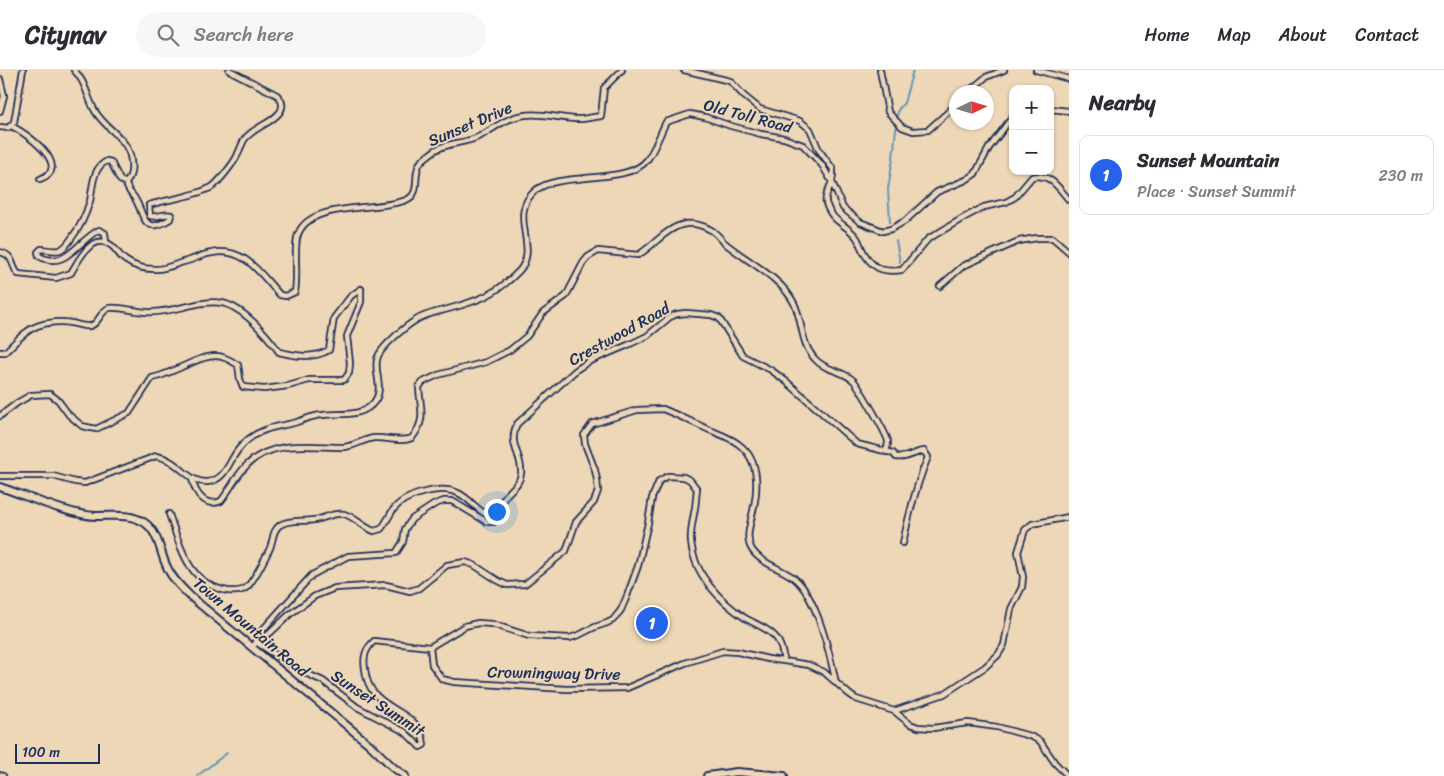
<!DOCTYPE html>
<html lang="en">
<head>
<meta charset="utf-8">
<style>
  :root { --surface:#fff; --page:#f7f7f7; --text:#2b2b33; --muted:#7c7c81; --line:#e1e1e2; --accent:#2563eb }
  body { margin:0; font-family:Sriracha,sans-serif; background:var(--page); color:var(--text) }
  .controls { position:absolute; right:15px; top:15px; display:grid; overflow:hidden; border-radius:10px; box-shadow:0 1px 4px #0004 }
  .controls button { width:45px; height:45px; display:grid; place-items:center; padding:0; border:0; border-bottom:1px solid var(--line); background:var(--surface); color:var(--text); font:25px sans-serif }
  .compass { position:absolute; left:949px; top:15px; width:45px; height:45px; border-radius:50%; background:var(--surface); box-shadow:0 1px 4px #0004; rotate:86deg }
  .scale { position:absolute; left:15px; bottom:12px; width:85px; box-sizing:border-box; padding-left:5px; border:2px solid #1b2f5e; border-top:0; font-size:14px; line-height:18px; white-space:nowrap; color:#1b2f5e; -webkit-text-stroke:4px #eed7b6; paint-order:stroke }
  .you { position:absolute; left:496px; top:441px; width:18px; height:18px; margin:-12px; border:4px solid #fff; border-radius:50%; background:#1a73e8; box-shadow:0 0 0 8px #1a73e833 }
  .badge { display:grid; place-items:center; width:32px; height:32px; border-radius:50%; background:var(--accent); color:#fff; font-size:16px; font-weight:700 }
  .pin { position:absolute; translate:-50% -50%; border:2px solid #fff; box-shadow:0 1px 5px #0006 }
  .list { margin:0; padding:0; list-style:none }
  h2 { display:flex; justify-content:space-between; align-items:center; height:65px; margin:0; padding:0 20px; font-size:21px }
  h2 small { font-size:16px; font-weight:400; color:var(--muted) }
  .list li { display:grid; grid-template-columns:32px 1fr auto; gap:15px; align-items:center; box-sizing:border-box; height:80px; margin:0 10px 10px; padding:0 10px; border:1px solid var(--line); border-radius:10px }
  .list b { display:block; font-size:19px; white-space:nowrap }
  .list p { margin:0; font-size:16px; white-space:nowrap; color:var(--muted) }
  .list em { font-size:16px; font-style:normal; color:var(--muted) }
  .icon { flex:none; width:28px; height:28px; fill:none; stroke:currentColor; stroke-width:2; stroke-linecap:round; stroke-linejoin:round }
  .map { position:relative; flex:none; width:1069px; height:706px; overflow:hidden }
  header { display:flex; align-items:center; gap:30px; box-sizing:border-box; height:70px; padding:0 25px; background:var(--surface); border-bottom:1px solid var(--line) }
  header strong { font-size:24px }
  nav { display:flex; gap:28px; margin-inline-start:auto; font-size:18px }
  .search { width:350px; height:45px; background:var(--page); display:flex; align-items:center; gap:12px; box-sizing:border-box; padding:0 18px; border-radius:28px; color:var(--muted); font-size:19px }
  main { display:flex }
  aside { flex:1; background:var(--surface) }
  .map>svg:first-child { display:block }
</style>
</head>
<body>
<header>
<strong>Citynav</strong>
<div class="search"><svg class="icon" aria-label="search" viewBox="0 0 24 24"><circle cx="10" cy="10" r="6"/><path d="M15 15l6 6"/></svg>Search here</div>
<nav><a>Home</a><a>Map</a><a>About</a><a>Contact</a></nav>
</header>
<main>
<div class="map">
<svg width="1069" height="706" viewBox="0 0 1069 706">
  <rect width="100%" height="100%" fill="#eed7b6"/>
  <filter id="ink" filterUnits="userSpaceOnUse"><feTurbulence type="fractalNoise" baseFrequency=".02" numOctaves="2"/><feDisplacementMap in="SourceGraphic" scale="10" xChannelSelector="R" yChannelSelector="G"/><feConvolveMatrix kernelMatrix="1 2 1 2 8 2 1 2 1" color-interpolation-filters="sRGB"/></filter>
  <g filter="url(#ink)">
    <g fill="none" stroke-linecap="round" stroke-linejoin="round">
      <path stroke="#6497b9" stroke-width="2" d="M890,152l-2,-33 5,-31 5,-48 6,-7 9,-33
        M896,171l4,21
        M197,706l30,-23"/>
      <g stroke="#1b2f5e" stroke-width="8">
        <path id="street" d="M74,0c12,12 13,27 21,41 11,19 34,27 36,50 1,7 0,16 -5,22l-6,-3 -9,-18 -4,-1c-15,7 -14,26 -17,40 -4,13 -9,25 -17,35 -3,5 -7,11 -13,14 -7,2 -13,-1 -19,-1l-3,3 1,4c27,15 38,-15 60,-26l6,3 1,9
          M684,0l46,11 14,15 16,13 40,12 10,8 9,21 14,19c0,4 0,8 -1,12 -2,8 -8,14 -6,22 6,20 21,21 31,35 2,3 3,7 5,11 9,19 20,24 40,21l26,-31 37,-22 19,-10 22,-5 9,-5 17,-20c18,-4 26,10 37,23
          M880,0l8,42 14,15 11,4 15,-1 28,-25
          M1036,0l33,9
          M0,9l4,17 -4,15
          M968,22l18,-15 18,-7
          M1050,39l19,2
          M11,56c14,6 63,41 29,53
          M0,57l8,1 6,-6 9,-52
          M126,113c1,7 4,9 8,14 11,16 7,40 36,22l1,-4c-8,-2 -14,3 -21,1l-1,-11c20,-6 44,-8 63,-18 6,-4 20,-22 24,-29 3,-6 5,-12 8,-18 9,-13 26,-15 36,-28 4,-6 2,-12 -3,-17l-48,-25
          M0,182c15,4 10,12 18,22l38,4 15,-5c8,-14 22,-42 41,-27 5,4 8,11 13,14 8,6 19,9 29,9 9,1 20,-4 29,-7 10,-2 20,-8 29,-9 33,-7 49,22 68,42l6,1 9,-4c3,-18 -1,-36 2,-54 8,-38 80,-26 109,-38 16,-6 6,-25 14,-37 3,-4 10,-9 14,-12 13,-9 30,-7 44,-14 16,-8 28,-20 47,-22 19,-3 38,5 57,4 6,-1 13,-2 19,-3l3,-28 18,-18
          M940,216l23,-20 56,-25 18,-3h16l16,14
          M0,282h5c10,-9 19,-21 32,-26 10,-4 24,-5 34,-3 6,1 13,4 19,3 9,-2 10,-15 19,-18 8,-2 29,4 38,4 25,2 51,-13 75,-9 21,4 46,33 57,49 17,4 34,7 50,-2l5,-32 17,-22 10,-7
          M0,346l17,-13 14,-8 19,-1 8,6 11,15 13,11 14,3 33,-16 23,-35c21,-4 45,-22 64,-22 8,0 16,5 22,9l2,14 3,8 21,2 24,-3 21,-6h35l5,-7 1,-10 -3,-27 14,-34v-13
          M0,406h53l22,6 10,1 71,-27c23,3 32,28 52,26 18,-3 20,-19 30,-32 6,-8 16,-16 27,-20 10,-4 22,-5 32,-8 9,-3 17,-7 26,-7 18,-2 40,3 52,-14 9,-13 -1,-28 2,-41 1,-11 29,-34 39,-40 9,-6 21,-8 32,-11 30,-8 49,-15 71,-38 22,-24 -13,-56 17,-81 25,-19 92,-5 111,-30 8,-11 13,-26 19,-38l24,-8 15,3 26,9 30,8 23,4 19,7 19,20 10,17 11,26 17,14 23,9 8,-2 14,-8 32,-29 29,-12 9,-6 14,-26 24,-32
          M192,409c3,14 13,29 29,22 9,-11 16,-27 27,-37 26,-25 64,-17 96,-17 11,-1 20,-8 30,-9 13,-1 26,5 38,0 15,-19 8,-30 7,-51l4,-5 15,-7 48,-13 24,-12 17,-14 16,-23 23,-17 17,-33 5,-6 10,-6 40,4c16,-9 28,-28 48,-31 8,-1 18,2 25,6 6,3 9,9 14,13 21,18 56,34 69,60 9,18 6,40 21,56 10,12 28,11 39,22 6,7 32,52 34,60 0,4 -1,7 -2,11
          M169,444c12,34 19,70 59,77 10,1 18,0 23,-9 7,-9 12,-20 17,-30 6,-9 3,-21 12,-27 10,-6 24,-3 34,-5 10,-1 19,-8 30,-6 11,3 19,13 30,17l7,-2c5,-6 8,-13 12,-19 12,-16 47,-25 65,-17 11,5 18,16 28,21 4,1 8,2 12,3
          M903,473c6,-29 13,-58 25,-86l-4,-6c-11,1 -15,8 -28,6l-3,-4 -36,-9 -70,-62 -16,-12 -28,-14 -24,-38 -8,-3 -25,-2 -9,1 -7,3 -23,19 -19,9 -40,17 -12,8 -59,54c-10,21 6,31 4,50 -2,13 -13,16 -18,26 -4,7 -4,15 -9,22h-7l-35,-21h-8l-9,3 -23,15 -7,10 -2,13 -7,11 -48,3 -36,19 -55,61 -1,6 45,29 22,10 34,26 48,25 15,15 4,-2c-3,-40 -55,-30 -59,-76 -2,-12 0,-19 9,-28l56,6 35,-21 13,-3 14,1 37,12 41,2 9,-3 16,-8 12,-4 6,-3 8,-10 6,-14 11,-30 10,-43 4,-25 7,-17 9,-5 16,1 6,3 7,9c-1,7 -1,13 -2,19 -2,12 -5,23 -4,34 3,33 29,59 54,76 10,6 25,11 32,21 4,6 6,15 7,22l25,4 15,7 25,22 7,5 38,12 16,13 8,3 15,1 35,-5 29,4 33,9 10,5 15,22 13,13
          M252,576l18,-13 20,-19 25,-18 20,-8 51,-3 24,6 9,-3 28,-23 18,-3 9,3 23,15 10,5 18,-1 41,-33 10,-29 18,-20 4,-11 -1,-11 -2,-10 -10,-26 -1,-9 8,-11 45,-14 26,-1c17,7 33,15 49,22 10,4 22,8 30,16 18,16 16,42 11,64 -2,11 -8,26 -2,37 8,15 30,20 43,30 23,18 36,77 42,105
          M430,577l2,18 10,14 12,3 112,7 61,-1 58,-25 38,-12 15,1 30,7 16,2
          M894,641l50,-17 41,-27 13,-12 6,-10 7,-36 11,-22 1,-10 -5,-25 7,-22 7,-6 37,-7
          M0,705l3,1"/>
      </g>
      <g stroke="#1b2f5e" stroke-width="10">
        <path id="secondary" d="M0,417c27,9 69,28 96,29 16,0 35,-3 49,7 14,10 15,30 22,44 5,12 15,21 24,30l178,147 25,24 11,8
          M707,706l30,-4 47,4"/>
      </g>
      <use href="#street" stroke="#eed7b6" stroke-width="4.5"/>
      <use href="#secondary" stroke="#eed7b6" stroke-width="6"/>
    </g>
  </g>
  <g text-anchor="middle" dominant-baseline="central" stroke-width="4" stroke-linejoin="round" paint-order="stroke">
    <g font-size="16" fill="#1b2f5e" stroke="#eed7b6">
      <text transform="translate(748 46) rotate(15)">Old Toll Road</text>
      <text transform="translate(470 54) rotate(-23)">Sunset Drive</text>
      <text transform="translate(619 264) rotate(-29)">Crestwood Road</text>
      <text transform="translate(251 557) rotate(40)">Town Mountain Road</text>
      <text transform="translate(554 603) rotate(1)">Crowningway Drive</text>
      <text transform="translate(378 633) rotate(33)">Sunset Summit</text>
    </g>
  </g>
</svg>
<div class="controls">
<button>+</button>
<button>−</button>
</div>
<svg class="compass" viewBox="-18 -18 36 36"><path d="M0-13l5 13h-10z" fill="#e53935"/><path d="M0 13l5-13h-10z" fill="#7c7c81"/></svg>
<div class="scale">100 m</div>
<div class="you"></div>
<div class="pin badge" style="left:652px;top:553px">1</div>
</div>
<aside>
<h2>Nearby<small></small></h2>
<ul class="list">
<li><span class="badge">1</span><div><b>Sunset Mountain</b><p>Place · Sunset Summit</p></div><em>230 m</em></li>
</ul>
</aside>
</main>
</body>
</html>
